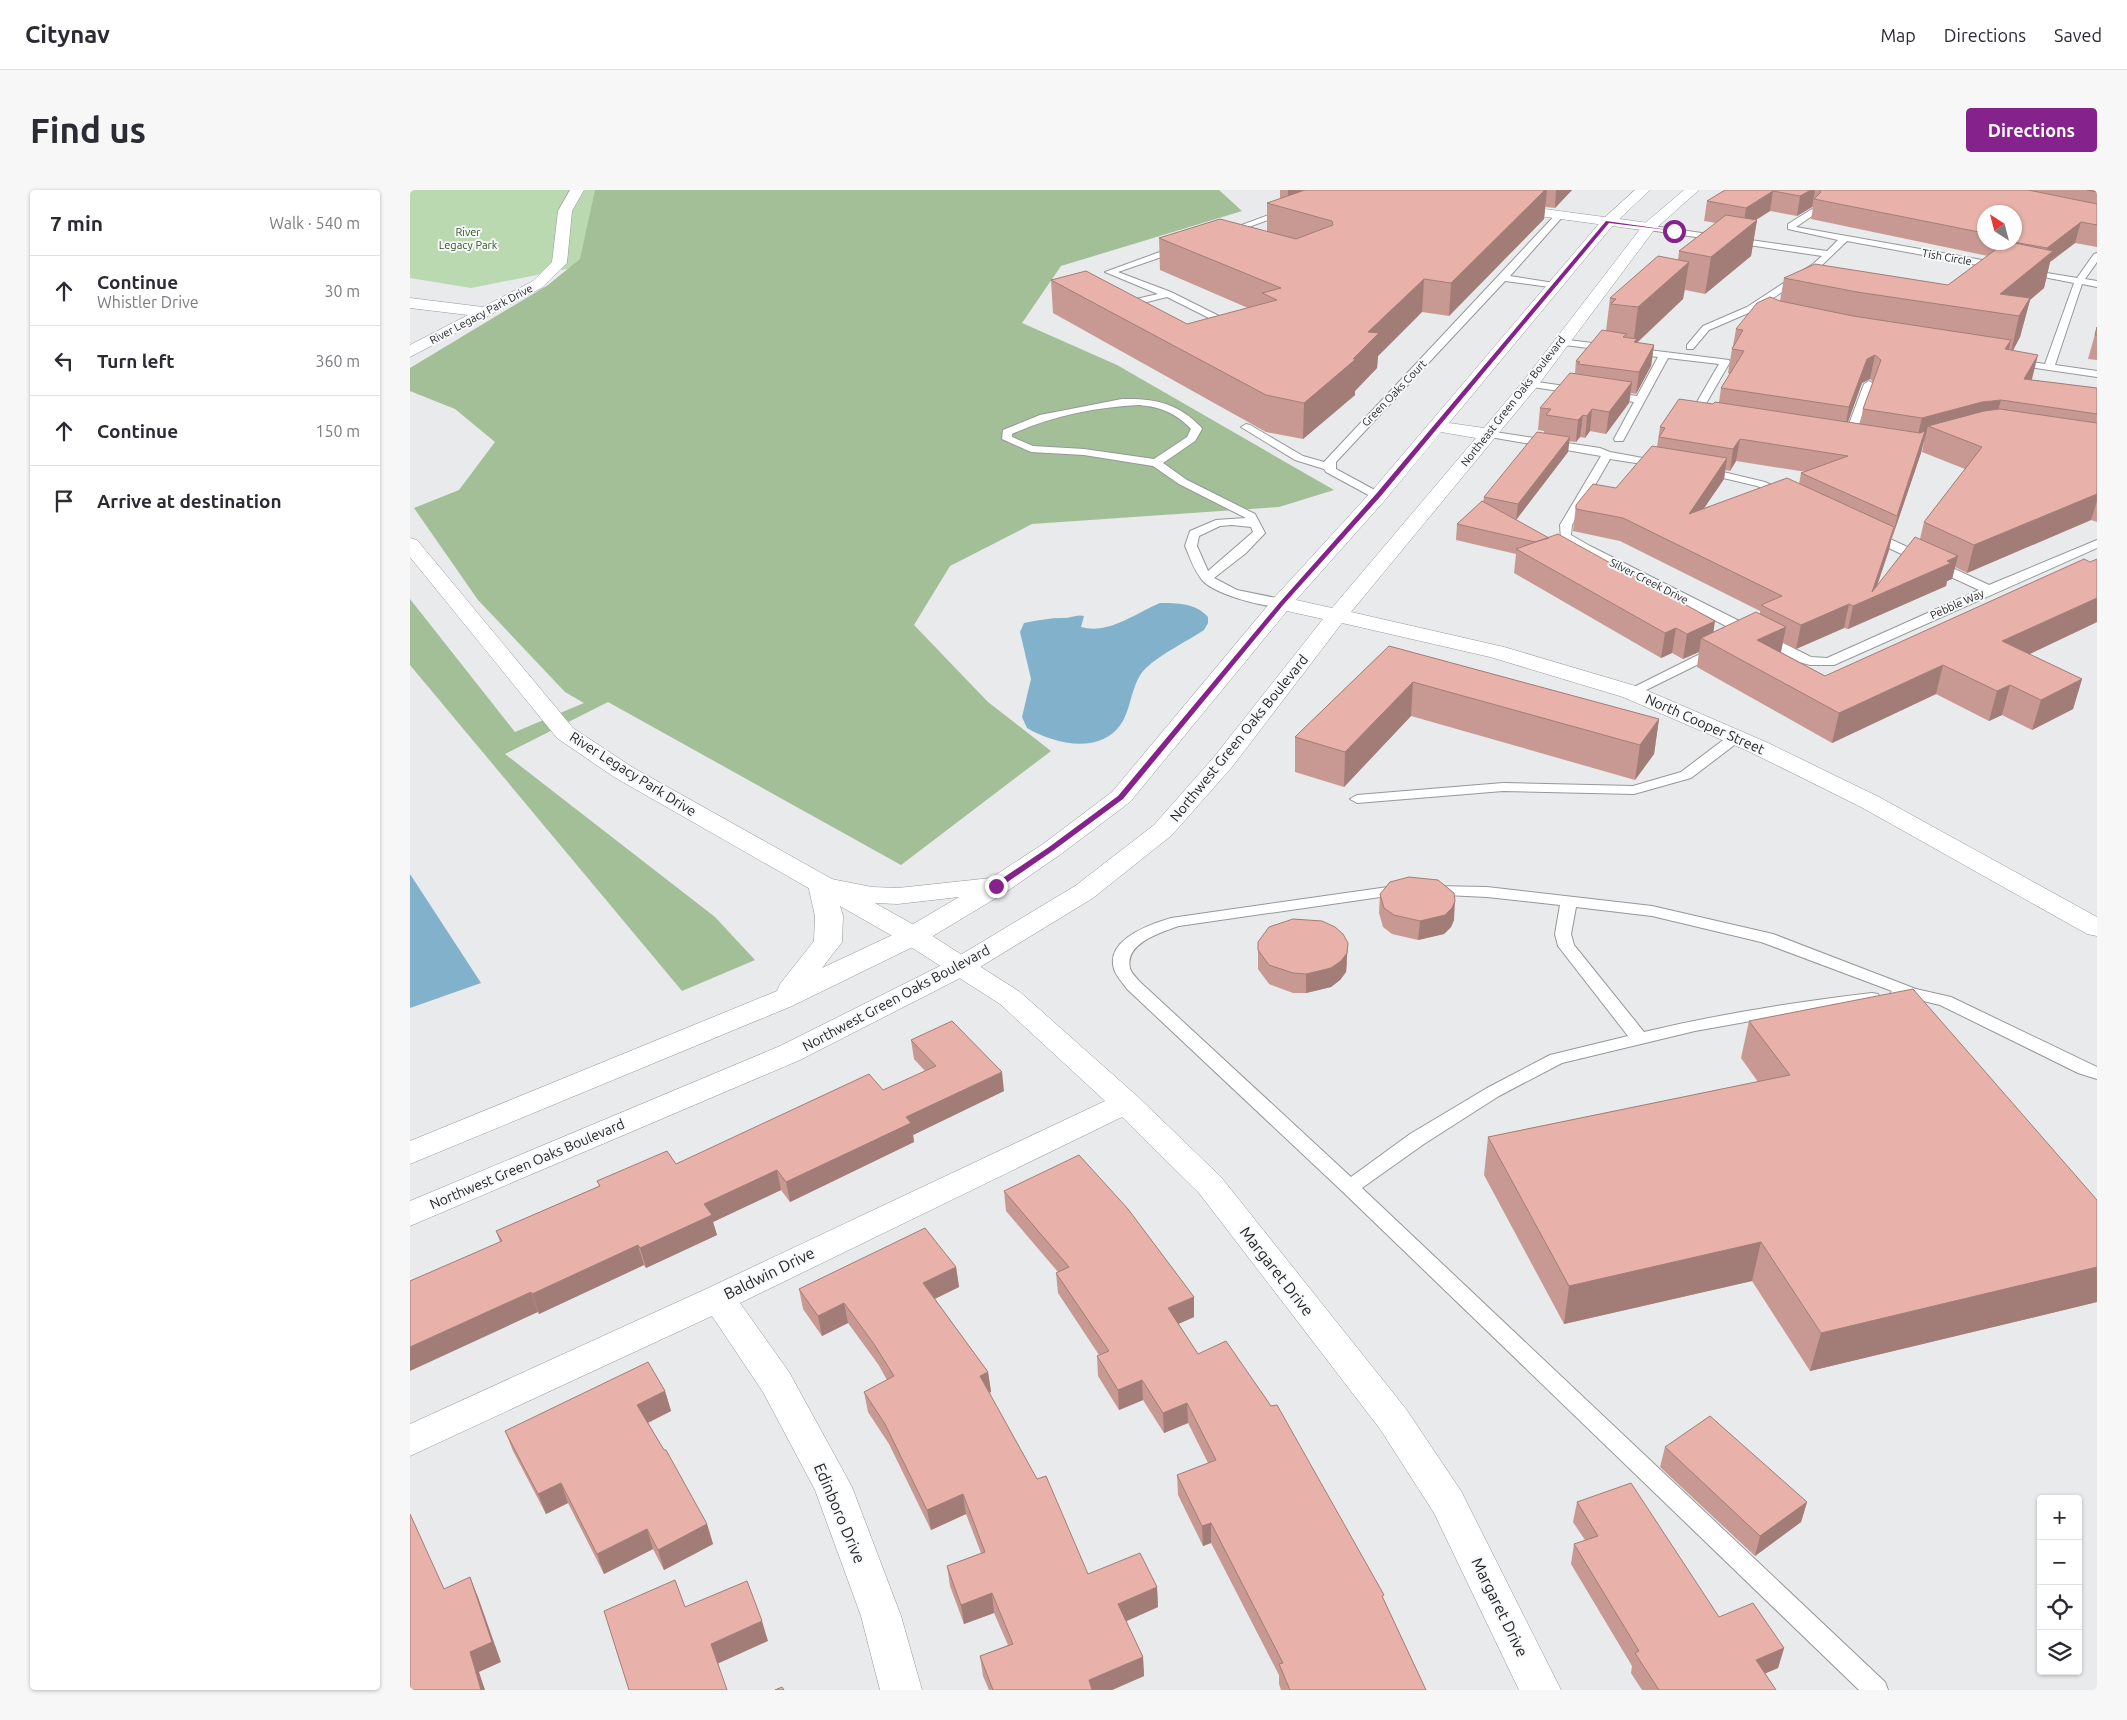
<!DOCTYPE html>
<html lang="en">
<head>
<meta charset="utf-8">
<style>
  :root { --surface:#fff; --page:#f7f7f7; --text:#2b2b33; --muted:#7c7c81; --line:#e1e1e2; --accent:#85228c }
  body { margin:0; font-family:Ubuntu,sans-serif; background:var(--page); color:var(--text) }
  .controls { position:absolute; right:15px; bottom:15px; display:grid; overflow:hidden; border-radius:5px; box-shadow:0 1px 4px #0004 }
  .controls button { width:45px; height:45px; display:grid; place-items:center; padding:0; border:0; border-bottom:1px solid var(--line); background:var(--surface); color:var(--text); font:25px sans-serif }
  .compass { position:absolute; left:1567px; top:15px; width:45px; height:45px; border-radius:50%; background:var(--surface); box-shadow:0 1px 4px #0004; rotate:324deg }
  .stop { position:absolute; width:15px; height:15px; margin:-11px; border:4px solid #85228c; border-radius:50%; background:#fff }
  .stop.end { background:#85228c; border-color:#fff; box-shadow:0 1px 5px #0008 }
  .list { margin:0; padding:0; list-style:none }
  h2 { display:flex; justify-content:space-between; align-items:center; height:65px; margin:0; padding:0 20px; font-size:21px }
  h2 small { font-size:16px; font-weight:400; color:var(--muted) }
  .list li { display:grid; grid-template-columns:32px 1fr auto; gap:15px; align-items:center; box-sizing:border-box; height:70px; padding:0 20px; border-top:1px solid var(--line) }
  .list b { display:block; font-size:19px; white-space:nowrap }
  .list p { margin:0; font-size:16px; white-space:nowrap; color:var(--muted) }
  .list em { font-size:16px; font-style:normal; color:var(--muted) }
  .icon { flex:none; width:28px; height:28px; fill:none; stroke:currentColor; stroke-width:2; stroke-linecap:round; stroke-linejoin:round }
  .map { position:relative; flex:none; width:1687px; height:1500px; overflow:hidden; border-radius:5px }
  header { display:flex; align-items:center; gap:30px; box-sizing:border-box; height:70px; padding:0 25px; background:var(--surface); border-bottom:1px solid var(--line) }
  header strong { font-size:24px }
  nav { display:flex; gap:28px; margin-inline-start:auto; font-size:18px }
  .intro { display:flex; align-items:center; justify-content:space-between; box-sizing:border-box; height:120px; padding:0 30px }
  h1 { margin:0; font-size:35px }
  .button { padding:12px 22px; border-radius:5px; background:var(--accent); color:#fff; font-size:18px; font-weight:700 }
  main { display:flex; gap:30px; padding:0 30px }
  aside { flex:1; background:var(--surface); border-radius:5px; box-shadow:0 1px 4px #0004 }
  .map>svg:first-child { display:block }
</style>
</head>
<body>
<header>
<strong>Citynav</strong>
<nav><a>Map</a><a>Directions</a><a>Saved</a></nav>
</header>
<div class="intro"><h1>Find us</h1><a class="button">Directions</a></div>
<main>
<aside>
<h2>7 min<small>Walk · 540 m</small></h2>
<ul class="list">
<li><svg class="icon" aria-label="ahead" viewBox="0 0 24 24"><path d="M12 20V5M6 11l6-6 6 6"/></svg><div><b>Continue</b><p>Whistler Drive</p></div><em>30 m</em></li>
<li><svg class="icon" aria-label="left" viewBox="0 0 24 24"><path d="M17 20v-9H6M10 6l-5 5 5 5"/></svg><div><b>Turn left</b></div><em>360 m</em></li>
<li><svg class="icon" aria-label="ahead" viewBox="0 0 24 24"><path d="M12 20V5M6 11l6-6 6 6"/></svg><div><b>Continue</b></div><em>150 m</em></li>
<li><svg class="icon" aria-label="arrive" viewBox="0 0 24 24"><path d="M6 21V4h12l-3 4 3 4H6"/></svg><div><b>Arrive at destination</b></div></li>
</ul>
</aside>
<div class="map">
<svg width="1687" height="1500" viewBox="0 0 1687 1500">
  <rect width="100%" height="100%" fill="#e8eaec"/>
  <path fill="#bbd9b1" d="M0,0h195l2,71 -136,27 -61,-10z"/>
  <path fill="#a2bf98" d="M185,0h624l23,21 -181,55 -39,57 95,42 217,125 -55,17 -247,17 -82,42 -36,59 74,77 63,49 -150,114 -293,-163 -103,52 210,163 40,43 -73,31 -272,-326v-66l105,133 69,-29 -19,-11 -87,-92 -64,-92 45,-18 36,-48 -40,-33 -45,-18v-23l138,-83 32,-26z"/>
  <path fill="#82b1cc" d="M750,413c17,0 36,0 48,14v6l-4,7c-18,12 -42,23 -58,38 -15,14 -14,40 -25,56 -21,31 -67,20 -94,4l-5,-11 9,-38 -11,-47 4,-9c14,-3 26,-5 40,-5 7,0 13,-4 20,-2l-3,11c27,8 55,-14 79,-24z
    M0,684l71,109 -71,25z"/>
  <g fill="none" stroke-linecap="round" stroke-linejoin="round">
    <g stroke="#959799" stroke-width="2">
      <path id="lane" d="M875,19l7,2 -65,24 -7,-2z
        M1402,19l4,3 -1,2 -19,13 203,36 4,3 -4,3 -152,-28 -28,27 -66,43 -44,19 -16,19h-6v-4l16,-19 44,-19 66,-43 9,-8 -173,-26 -3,-1v-4l181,26 11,-11 -50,-11v-5z
        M1148,22l7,2 -55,62 44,7 3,1v4l-52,-7 -169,181v7l46,25v4h-8l-48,-26 -2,-3 -29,-9 -54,-33 5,-3 4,1 53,31 21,6z
        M769,55l3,1v4l-64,22 53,20 66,33v4h-6l-64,-32 -28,7 4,3 -2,2h-6l-8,-4v-4l31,-7 -53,-22z
        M1687,63v9l-12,17 12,2v6l-15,-3 -27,81 42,6v6l-88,-13v-4l4,-1 32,5 29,-81 -51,-10v-4l54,9 17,-24z
        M1150,149l169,21 1,2 -26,45 13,10 -5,3c-8,-2 -15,-5 -18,-13l25,-43 -51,-6 -44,81 -1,2h-8l-1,-2 20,-37 -25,-4 -5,-3 5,-3 28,4 21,-39 -101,-13 -2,-2z
        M1120,191l49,7 5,3 -5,3 -53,-8 -1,-2z
        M1459,191l5,3 -21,56 -5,3 -4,-1 -1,-2 21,-56z
        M712,209c32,-1 56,4 79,28l1,2 -7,12 -32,22 24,17 68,34 10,19 -19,20 -32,25 23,12 49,10 2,3 -2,3c-17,4 -71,-12 -83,-25 -9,-10 -13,-24 -18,-35l5,-15 26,-11 30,-2 -67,-34 -26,-18 -69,-11 -53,-3 -29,-13 1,-9 37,-15zM729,215c22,2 37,8 52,24l-4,8 -33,22 -70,-10 -51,-3 -21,-9v-3c39,-18 85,-27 127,-29zM822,335l19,2 2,5 -45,39 -11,-25 2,-10 21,-10z
        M1078,241l112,17 10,4 55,10 2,2 -6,3 -51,-8 -38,66 -1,10 19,11 221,111 16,1 152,-68 -114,-53v-6h8l116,54 108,-45v8l-263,117h-24l-18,-5 -210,-108 -21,-13 -1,-14 41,-69 -117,-20v-4z
        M1292,277l63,15 27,13 -6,3 -29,-12 -59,-14v-4z
        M1306,456l5,1 2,3 -2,3 -85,42h-10l-2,-3z
        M1326,543l7,4 -2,3 -50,38 -57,16 -131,-3 -146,12 -7,-4 7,-4 146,-12 130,3 48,-14 50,-38z
        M992,695l8,5 -2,3 -229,33c-17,6 -55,17 -49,42 1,5 6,9 9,13l212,196 59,-43 77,-46 63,-33 78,-19 -70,-90 -3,-12 5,-29 -73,-8 -62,-3 -2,-3 2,-3 6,-2 56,1 165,19 121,28 143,55 35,8 146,70v12l-19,-6 -138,-68 -29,-7 -20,1 -2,-4 3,-4 -131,-49 -109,-26 -76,-9 -5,27 3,11 70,87c75,-18 151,-30 228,-39l6,1 2,4 -2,4 -6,1 -71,9 -106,19 -133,32 -63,33 -75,48 -62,44 523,494 3,8h-29l-516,-498 -216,-203c-4,-6 -11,-13 -13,-20 -9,-30 37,-45 57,-51z"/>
    </g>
    <g stroke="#959799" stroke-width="1">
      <path id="street" d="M160,0h14l-12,21 -5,52 -24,24 -133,70v-12l58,-30 -58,-7v-10l73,9 50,-26 19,-19 6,-51z
        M1097,14l142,19 7,4 -7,4 -147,-20 -2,-3 2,-3z
        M0,348l7,2 156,188 59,39 291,163 97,62 117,104 84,81 185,232 55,82 100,199h-42l-85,-177 -54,-84 -181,-236 -77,-76 -382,186 49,69 63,115 49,129 21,74h-42l-19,-74 -46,-126 -52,-98 -51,-76 -302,140v-32l296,-135 399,-188 -105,-97 -97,-62 -289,-165 -57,-39 -147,-181z"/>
    </g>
    <g stroke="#959799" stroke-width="1">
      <path id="secondary" d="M1225,0h15l-37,35 -164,198 35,5 40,-48 120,-156 40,-34h15l-45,40 -118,158 -185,224 153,35 135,40 127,55 113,55 218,120v19l-10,-2 -226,-127 -111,-55 -127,-55 -133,-40 -148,-34 -110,144 -60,68 -79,63 -121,74 -172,88 -390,166v-25l370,-155 172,-86 123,-74 79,-61 60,-68 109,-138 -36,-8 -157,191 -69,52 -55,38 -83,50 -131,64 -382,158v-23l367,-150 3,-7 34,-43 1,-25 -7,-31 4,-6 9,-2 51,10 26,1 93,-10 52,-34 69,-52 162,-194 97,-106 232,-273zM1031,242l35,6 -144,170 -36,-8 89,-100zM427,706l35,7 26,1 61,-7 -56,33 -81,38 20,-26 1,-26z"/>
    </g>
    <use href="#lane" fill="#fff" fill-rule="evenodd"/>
    <use href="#street" fill="#fff" fill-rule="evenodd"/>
    <use href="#secondary" fill="#fff" fill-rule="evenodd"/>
  </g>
  <path fill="#c89992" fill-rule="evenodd" d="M870,0h292l-17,18 -10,-1 -1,12 -95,97 -27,-4 -44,44 -1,12 -22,23v4l-52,44 -37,-7 -213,-119 -2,-33 136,44 61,-16 -88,-38 -1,-32 108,-6v-29l13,-4z
    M1315,0h372v57l-22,-4 -25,19 -6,26 -14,12 -10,37 -7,13 19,30 65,8v134l-6,-2 -124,53 -12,-6 -3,12 -5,2 -1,5 -98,43 -4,-1 -48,21 -13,-7 -2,10 44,24 272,-54 -68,32 53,25 -9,30 -41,21 -30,-15 -13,6 -53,-27 -104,49 -135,-76 2,-15 -16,7 -11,-6 -11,5 -147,-85 2,-19 -60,-14 1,-16 26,-22 1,-5 60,-64v-2l-6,-1 2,-22 35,-35 1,-12 30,-30 4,-33 68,-38 1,-9 37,-28 -12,-2 3,-20zM1402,17l1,1 -2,11 177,37 -40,29 -164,-7 -4,23 -44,28 -3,17 -1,3 -4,24 2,1 -9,14 -2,14 -59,25 -3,20 -41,41 -40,17 -3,26 47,10 140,70v3l-47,18 -197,-112 52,-68 1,-11 7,1 4,-5 5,1 5,-7 16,3 23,-31 2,-10 5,1 15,-28 3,-21 -17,-2 46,-44 2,-9 20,4 46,-38 6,-36h-1l14,-9 27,5zM1574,22l30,30h-30zM1460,189l3,3 -10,27 -3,15 -12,-2 14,-39zM1513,252h1l-2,10 43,17 -41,53 -4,17 -43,47 12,-36 2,-12h1l29,-85zM1326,271l70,11 -5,1 -2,11 -95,24 20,-29 1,-9 5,1z
    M1687,137v33l-9,-1z
    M979,456l270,73 -5,35 -19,26 -224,-64 -67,71 -49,-15v-35z
    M970,704l74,26 -3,7 -7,7 -26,6 -26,-6 -9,-7 -4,-14z
    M848,752l89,20 -1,10 -6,8 -9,7 -25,6h-13l-24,-9 -11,-15z
    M1339,831l348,179v102l-287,69 -58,-90 -188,43 -80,-149 4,-38 270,-55 -17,-24z
    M501,850l93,51 -91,44 1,7 -124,60 -9,-12 -68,32 4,13 -71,33 -2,-3 -105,49 -39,-72 -4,-11 103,-45 -2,-5 79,-17 207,-74 42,-19 -11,-12z
    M594,1001l190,106v20l-16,7 20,30 186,246 42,90h-145l-2,-6v-9l-68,-132 -8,3 -25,-51 -1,-20 31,-12 -20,-40 -24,10 -21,-33 -24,10 -21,-34 -1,-20 2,-1 -41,-62 -2,-20 2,-1 -52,-61z
    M546,1077l3,20 -24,12 53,73 3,20 -2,1 99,181 69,13 1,20 -32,14 17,36 1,19 -32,14h-123l-6,-14 -3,-20 28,-11 -14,-32 -30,11 -14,-38 -3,-20 34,-13 -15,-39 -35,16 -42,-86 -21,-32 -4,-20 23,-12 -9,-16 -30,-41 -26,13 -19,-27 -4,-20z
    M255,1201l6,20 -23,12 59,101 6,20 -49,26 -11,-21 -49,25 -36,-71 -22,11 -33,-63 -8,-20z
    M1255,1257l142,55 -6,20 -46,34 -95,-89z
    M1167,1312l142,115 65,31 -6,20 -13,5 11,17h-134l-11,-17 1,-7 -61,-102 3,-20 11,-4 -12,-18z"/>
  <path fill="#a27d77" d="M878,0h13v12l-13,4z
    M1135,0h2l-3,29 -95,97 2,-33z
    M1146,0h16l-17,18z
    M1401,0h4l-3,17 -15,9 3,-20z
    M1363,1l-3,20 -27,17 3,-20z
    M1347,30l-6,36 -46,38 6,-37z
    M1671,32l-6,21 -25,19 -6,26 -14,12 -10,37 -10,19 9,-40 -19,-22 44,-36 3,-10z
    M1279,72l-6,37 -50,47 5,-39z
    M1014,89l-2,33 -44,44 -1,12 -22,23v4l-52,44 1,-36 49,-44 15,-27z
    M1601,150l-6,24v-15z
    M1244,155l-3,21 -15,28 3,-22z
    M1465,165l-5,24 -8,4 -18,50 5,-26 18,-48z
    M1628,165l-6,24 -15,25 7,-25z
    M1222,192l-3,21 -23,31 3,-22z
    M1591,210l-7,25 -66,1 -7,27 -29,85 30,-120 60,-16z
    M1182,219l-2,22 -5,7 2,-22z
    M1173,225l-3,22 -4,5 2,-22z
    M1160,247l-2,15 -52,68 2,-16z
    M1330,249l-4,22 -6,10 3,-22z
    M1317,268l-3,21 -39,57 4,-22z
    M1687,304v7l-6,19 -124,53 7,-28z
    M1484,337l-5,23 -16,47 74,-36 11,-5 -6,23 -5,2 -1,5 -98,43 5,-23 19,-14z
    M1687,408v24l-103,49 8,-30z
    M1439,414l-5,24 -48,21 5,-24z
    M1305,431l-3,22 -11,-5 -2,14 -16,7 4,-25z
    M1376,437l-6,29 -23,-16z
    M1266,438l-4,25 -11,5 4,-25z
    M1533,475l-7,29 -104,49 7,-30z
    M1672,489l-9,30 -41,21 9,-30z
    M1003,492l-2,34 -67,71 1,-35z
    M1600,495l-8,30 -13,6 8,-30z
    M1249,529l-5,35 -19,26 5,-35z
    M1045,711l-1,19 -3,7 -7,7 -26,6 2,-19z
    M938,753l-2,29 -6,8 -9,7 -25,6v-19z
    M592,882l2,19 -91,44 1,7 -124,60 -4,-20 120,-65z
    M367,980l4,20 -68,32 4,13 -71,33 -6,-20 64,-44z
    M1351,1052l-9,39 -188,43 5,-38z
    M228,1055l6,20 -105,49 -7,-20z
    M546,1077l3,20 -33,16 -3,-20z
    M1687,1077v35l-287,69 11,-38z
    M121,1102l7,20 -128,59v-24z
    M784,1107v20l-25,11 -1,-20z
    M434,1113l4,20 -26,13 -4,-20z
    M578,1182l3,20 -9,4 -2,-20z
    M732,1190l1,20 -24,10 -1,-20z
    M255,1201l6,20 -28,14 -6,-20z
    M777,1213l1,20 -24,10 -1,-20z
    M151,1293l7,20 -22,11 -8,-20z
    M553,1304l3,20 -35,16 -4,-20z
    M1397,1312l-6,20 -46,34 5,-20z
    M801,1333v20l-8,3 -1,-20z
    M297,1334l6,20 -49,26 -6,-20z
    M237,1339l6,20 -49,25 -7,-20z
    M60,1387l8,20 23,65 -22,10 6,18h-4l-11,-38z
    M747,1397l1,20 -38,17 -2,-20z
    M582,1403l2,20 -30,11 -3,-19z
    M352,1431l6,20 -51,23 -6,-20z
    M1374,1458l-6,20 -28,12 6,-20z
    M733,1467l1,19 -32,14h-22l-1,-10z"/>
  <path fill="#e8b2aa" stroke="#a27d77" d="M895,0h240l-94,93 -27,-4 -56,53 11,1 -26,26h3l-52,44 -38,-8 -215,-115 35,-9 101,53 90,-24 -15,-7 19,-5 -122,-50 61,-19 76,20 37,-14 -1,-4 -65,-18z
    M1315,0h86l-11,6 -27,-5 -27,17 -39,-7z
    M1409,0h209l69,14v21l-16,-3 -34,26 -34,-6h1v-30h-30v21l-170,-34 7,-7z
    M1677,0h10v2z
    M1316,25l31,5 -46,37 -32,-6z
    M1596,52h4l43,9 -53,43 30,4 -11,18 -162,-24 -73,-14 31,-14 133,21z
    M1248,66l31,6 -51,45 -27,-3 5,-5 -6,-1z
    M1360,107l10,4 73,15 158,24 -6,9 33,6 -14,24 73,9v26l-96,-14 -19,2 -60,16 -59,-9 18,-49 -6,-5 -8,4 -18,48 -128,-19 23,-37 -12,-2 11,-19 -7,-1 21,-26z
    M1687,137v8h-2z
    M1192,140l25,4 -4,3 14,2 -3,3 20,3 -15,27 -61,-8 2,-2 -4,-1z
    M1160,183l62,9 -23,30 -17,-3 -5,7 -4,-1 -5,5 -32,-5 5,-6 -11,-1z
    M1269,209l34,5 2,-2 205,31 5,-2 -28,85 -96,-43 47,-17 -108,-17 -7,10 -74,-12 6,-9 -5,-1z
    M1590,219l97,14v71l-123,51 -50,-23 58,-75 -54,-21 56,-15z
    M1127,242l33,5 -52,67 -34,-7z
    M1242,256l75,12 -38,56 98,-36 107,49 -22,65 43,-55 43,19 -11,5 4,2 -98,43 -4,-2 -48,21 -40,-20 21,-9 -159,-78 -47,-9v-4l17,-21 23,4z
    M1072,311l67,37 -14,4 -78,-18z
    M1148,344l157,87 -28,13 -11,-6 -11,5 -149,-84z
    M1674,369l6,3 7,-3v39l-95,43 80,38 -41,21 -31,-15 -13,6 -54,-26 -104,48 -138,-75 55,-26 30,15 -29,13 68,36z
    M979,456l270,73 -19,26 -227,-63 -68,70 -50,-15z
    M999,687l29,3 16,13 1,8 -3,7 -7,7 -25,6 -26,-6 -10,-7 -4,-14 10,-12z
    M883,729l29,2 13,6 8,7 5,9 -1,10 -6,8 -10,7 -25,6 -13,-1 -24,-8 -11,-15v-8l11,-15z
    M1503,799l184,211v67l-276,66 -60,-91 -192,44 -81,-149 302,-62 -41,-54z
    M542,831l50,51 -96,45 5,6 -125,59 -9,-12 -73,34 8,11 -72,33 -2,-3 -106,49 -1,-2 -121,55v-66l92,-40 -6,-10 104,-45 -3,-5 70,-30 9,13 193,-90 14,16 53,-24 -25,-26z
    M669,965l49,54 66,88 -26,11 30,46 28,-13 45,65 6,-1 107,190 -2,1 44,94h-136l-11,-26 4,-1 -72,-140 -9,3 -25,-51 39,-15 -29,-57 -24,10 -21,-33 -24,10 -21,-34 12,-5 -53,-78 13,-6 -65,-76z
    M515,1038l31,39 -33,16 65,89 -8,4 57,103 9,-3 42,98 52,-21 17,34 -39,17 25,53 -54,23 3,10h-99l-13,-34 33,-12 -21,-51 -31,12 -14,-39 38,-14 -22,-58 -36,16 -42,-86 -21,-32 30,-16 -20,-32 -30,-41 -26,13 -19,-27z
    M238,1172l17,29 -28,14 27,45h2l41,74 -49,26 -11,-21 -50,25 -36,-71 -23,11 -33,-63z
    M1300,1226l97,86 -47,34 -95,-89z
    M1221,1293l88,134 34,-14 31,45 -28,12 20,30h-117l-24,-37 4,-2 -65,-107 24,-8 -21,-34z
    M0,1324l34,75 26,-12 22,65 -22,10 11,38h-71z
    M265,1390l10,27 62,-26 15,40 -51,23 16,46h-98l-25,-79z
    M372,1497l2,3h-9z"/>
  <path fill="#85228c" d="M1196,31l70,10 -67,-8 -229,274 -96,107 -161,195 -69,51 -55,38h-5v-4l55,-37 69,-51 162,-194 96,-108z"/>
  <g text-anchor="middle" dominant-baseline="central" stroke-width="4" stroke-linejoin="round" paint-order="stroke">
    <g font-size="11" fill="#2f551f" stroke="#f6f8f9">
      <text x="58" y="42">River<tspan x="58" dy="13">Legacy Park</tspan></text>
    </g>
    <g font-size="11" fill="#252627" stroke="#f6f8f9">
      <text transform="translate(1537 67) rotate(10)">Tish Circle</text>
      <text transform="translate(71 124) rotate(-28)">River Legacy Park Drive</text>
      <text transform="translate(984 203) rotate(-46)">Green Oaks Court</text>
      <text transform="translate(1103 211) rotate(-52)">Northeast Green Oaks Boulevard</text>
      <text transform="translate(1239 391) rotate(27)">Silver Creek Drive</text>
      <text transform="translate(1547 414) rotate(-24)">Pebble Way</text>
    </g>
    <g font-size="14" fill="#252627" stroke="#f6f8f9">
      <text transform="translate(1295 534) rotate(24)">North Cooper Street</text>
      <text transform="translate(829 548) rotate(-51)">Northwest Green Oaks Boulevard</text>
      <text transform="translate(223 584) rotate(32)">River Legacy Park Drive</text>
      <text transform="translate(486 808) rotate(-28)">Northwest Green Oaks Boulevard</text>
      <text transform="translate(117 974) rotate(-23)">Northwest Green Oaks Boulevard</text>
    </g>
    <g font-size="16" fill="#252627" stroke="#f6f8f9">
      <text transform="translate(867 1081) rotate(52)">Margaret Drive</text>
      <text transform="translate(359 1083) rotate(-26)">Baldwin Drive</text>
      <text transform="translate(430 1323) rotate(67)">Edinboro Drive</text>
      <text transform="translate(1090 1417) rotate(64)">Margaret Drive</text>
    </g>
  </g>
</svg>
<div class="controls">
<button>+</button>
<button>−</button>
<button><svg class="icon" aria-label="locate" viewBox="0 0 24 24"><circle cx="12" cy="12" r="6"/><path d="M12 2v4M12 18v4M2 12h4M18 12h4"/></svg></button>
<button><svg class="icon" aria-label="layers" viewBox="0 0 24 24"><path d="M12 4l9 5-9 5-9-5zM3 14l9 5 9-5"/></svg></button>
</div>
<svg class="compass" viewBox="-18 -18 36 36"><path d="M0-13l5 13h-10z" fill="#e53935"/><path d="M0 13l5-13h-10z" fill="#7c7c81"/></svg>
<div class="stop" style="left:1264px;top:41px"></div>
<div class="stop end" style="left:586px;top:696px"></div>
</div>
</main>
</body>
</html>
